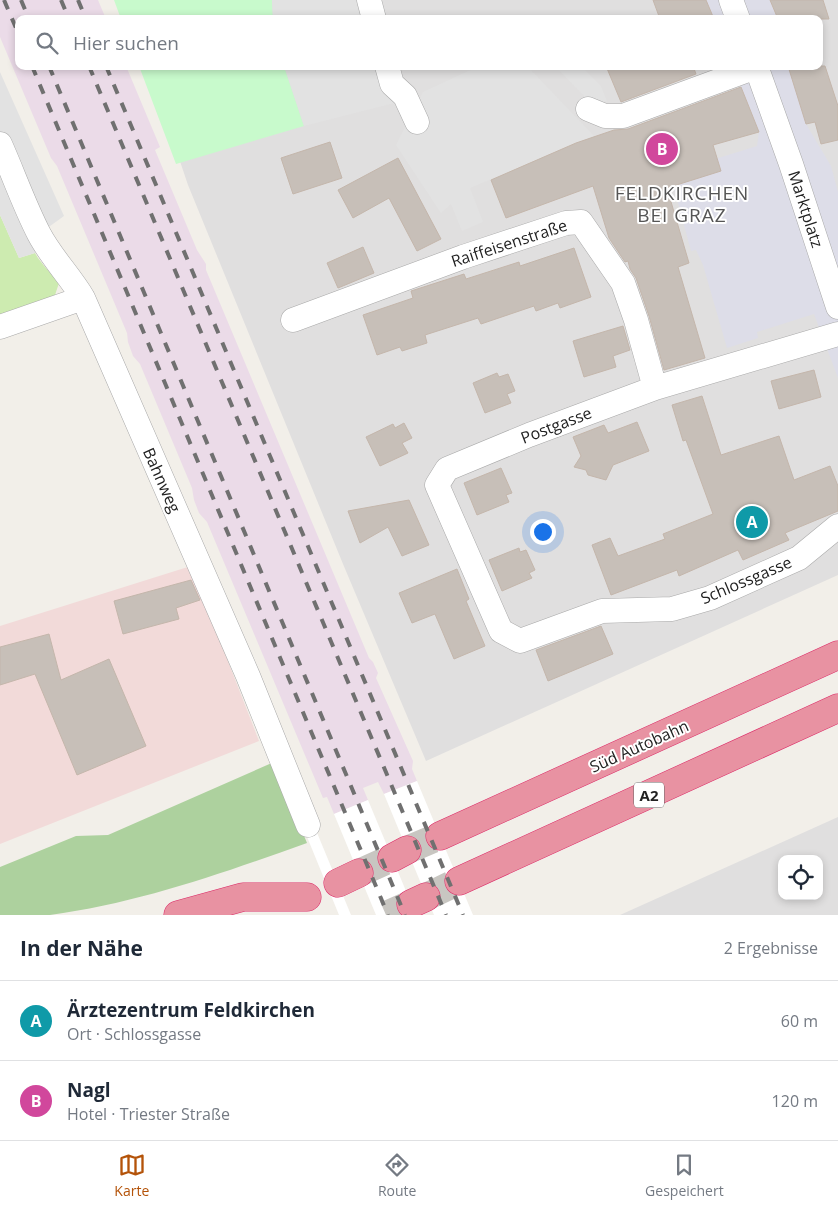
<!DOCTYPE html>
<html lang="de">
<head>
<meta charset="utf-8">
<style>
  :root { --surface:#fff; --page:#f2f2f3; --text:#1f2937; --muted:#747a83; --line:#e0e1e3; --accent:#b45309 }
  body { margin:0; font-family:"Open Sans",sans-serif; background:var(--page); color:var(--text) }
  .controls { position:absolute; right:15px; bottom:15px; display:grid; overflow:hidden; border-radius:10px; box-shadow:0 2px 8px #0003 }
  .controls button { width:45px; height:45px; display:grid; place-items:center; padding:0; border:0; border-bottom:1px solid var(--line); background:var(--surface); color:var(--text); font:25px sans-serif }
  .you { position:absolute; left:542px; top:531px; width:18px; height:18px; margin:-12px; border:4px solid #fff; border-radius:50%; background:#1a73e8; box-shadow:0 0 0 8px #1a73e833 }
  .badge { display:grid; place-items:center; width:32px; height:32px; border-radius:50%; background:var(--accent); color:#fff; font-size:16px; font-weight:700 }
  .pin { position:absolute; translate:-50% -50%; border:2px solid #fff; box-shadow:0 1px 5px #0006 }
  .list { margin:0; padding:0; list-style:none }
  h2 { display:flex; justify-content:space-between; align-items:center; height:65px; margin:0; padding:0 20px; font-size:21px }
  h2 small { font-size:16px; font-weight:400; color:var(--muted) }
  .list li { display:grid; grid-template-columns:32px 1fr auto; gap:15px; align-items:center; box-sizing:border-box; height:80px; padding:0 20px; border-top:1px solid var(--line) }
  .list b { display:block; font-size:19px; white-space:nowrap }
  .list p { margin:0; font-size:16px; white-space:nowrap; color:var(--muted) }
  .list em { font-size:16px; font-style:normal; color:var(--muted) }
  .icon { flex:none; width:28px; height:28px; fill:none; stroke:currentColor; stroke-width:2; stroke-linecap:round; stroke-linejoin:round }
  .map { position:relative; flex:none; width:838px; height:915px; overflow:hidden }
  .search { position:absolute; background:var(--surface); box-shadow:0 2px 8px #0003; left:15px; right:15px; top:15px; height:55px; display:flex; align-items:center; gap:12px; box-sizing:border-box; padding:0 18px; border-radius:10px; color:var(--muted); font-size:19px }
  .sheet { height:225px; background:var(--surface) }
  nav { display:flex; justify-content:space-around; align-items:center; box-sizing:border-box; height:70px; border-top:1px solid var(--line); background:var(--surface); font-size:14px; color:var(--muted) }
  nav a { display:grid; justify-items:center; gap:2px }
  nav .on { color:var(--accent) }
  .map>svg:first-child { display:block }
</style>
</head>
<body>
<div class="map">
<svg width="838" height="915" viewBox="0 0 838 915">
  <rect width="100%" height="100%" fill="#f2efe9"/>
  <path fill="#e0dfdf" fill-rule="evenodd" d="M126,0h712v575l-412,186 -83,-197 -155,-379 -40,-119h671v-47h-687z
    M838,817v98h-218zM782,859h37v37h-37z"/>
  <path fill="#f2dad9" d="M191,566l68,175 -259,103v-218z"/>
  <path fill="#ebdbe8" d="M0,0h98l8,19h-87v47h107l34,81 -5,3 42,100 9,14v6l163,388 4,4 5,11 -2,5 37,83 -1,8 5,12 -33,13 -6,-12 -15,6 5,12 -34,14 -7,-17 -4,1 -116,-276 -8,-9 -5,-13 -2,-12 -52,-124 -7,-8 -5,-14 -1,-9 -70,-167 -6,-8 -51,-121z"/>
  <path fill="#cdebb0" d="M0,215l19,43 16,-5c6,11 16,20 24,30l-4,12 -18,11 -37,9z"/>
  <path fill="#add19e" d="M274,762l33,81c-84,30 -168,60 -257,72 -16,0 -34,0 -50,0v-48l76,-31 32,-1z"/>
  <path fill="#c8facc" d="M114,0h158l1,19h-152z
    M139,66h145l20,60 -128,38z"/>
  <path fill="#e2e2e2" d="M272,0h110l4,19h-113z
    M284,66h112l2,7 16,25 -110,28z
    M479,66h48l67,70 -124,52 13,34 -21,9 -11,-27 -10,9 -45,-68 27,-53z
    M555,66h26l20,20 6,15 -13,5z
    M0,72l64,144 -25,18 -4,19 -16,5 -19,-43z"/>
  <path fill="#dddde8" d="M706,0h64l7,19h-63z
    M733,66h56l17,58 25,42 7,26v186l-24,-64 -57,18 1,6 -31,10 -24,-83 -7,-15 -5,1 -21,-78 87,-27 2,-14z"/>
  <path fill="#fff" d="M417,781l56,134h-39l-50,-121z
    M368,800l48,115h-40l-42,-101z
    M313,823l38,92h-12l-36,-88z"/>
  <path fill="#c7bfb8" stroke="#c4b6ab" d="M653,0h53l8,19h-54z
    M770,0h53l6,19h-51z
    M606,66h87l3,8 -75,28z
    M788,66h37l13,40v34l-17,4 -6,-22 -9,2z
    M741,87l18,45 -46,13 8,26 -54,17 22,75 -11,4 27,91 -41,12 -15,-54 -13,-38 -6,-9 -2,-8 -3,1 -16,-24 -16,-52 -87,32 -15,-38 85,-37 38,-13 14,-1z
    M330,142l12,36 -49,16 -12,-36z
    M398,158l43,81 -24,12 -28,-53 -36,20 -15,-28z
    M363,247l11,26 -36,15 -11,-25z
    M574,248l17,49 -31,11 -2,-5 -22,8 -2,-5 -53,18 -3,-6 -53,17 2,8 -25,8 -2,-4 -23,8 -14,-40 50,-17 -2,-7 53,-17 2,5 53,-17 1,4z
    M623,326l7,24 -17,6 3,11 -32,10 -11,-36z
    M814,370l7,27 -42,12 -8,-28z
    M497,373l2,4 9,-3 7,17 -8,3 4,9 -26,10 -12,-30z
    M702,396l19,59 58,-19 15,44 36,-14 8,20v25l-53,22 4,7 -46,20 -5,-10 -59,26 -2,-6 -66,25 -19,-50 18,-7 8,18 47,-17 -2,-5 50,-20 -27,-74 -3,1 -11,-36z
    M637,422l12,29 -36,14 -7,15 -18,-5 -2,-5 -12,-3 7,-11 -8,-19 31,-12 4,8z
    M404,423l8,15 -10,5 6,10 -28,13 -14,-29 27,-13 2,4z
    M501,468l11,25 -6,2 3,7 -32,13 -13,-32z
    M409,500l20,45 -27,11 -14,-29 -28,16 -12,-32z
    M519,548l1,4 6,-2 9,20 -6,3 3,5 -30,13 -13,-31z
    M457,569l12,30 -3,2 19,45 -31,13 -19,-45 -23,9 -13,-30z
    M191,580l9,20 -24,8 3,11 -56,15 -9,-33z
    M601,626l12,28 -65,27 -12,-31z
    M49,634l12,46 48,-21 37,87 -69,29 -42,-101 -35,11v-38z"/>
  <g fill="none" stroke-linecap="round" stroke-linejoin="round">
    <path stroke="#c8c6c1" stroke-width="28" stroke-dasharray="28 14" stroke-linecap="butt" d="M407,850l33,-14
      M359,873l33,-15
      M426,897l33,-16
      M386,915l25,-11"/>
    <g stroke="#a9a9a9" stroke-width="25">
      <path id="minor" d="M369,0l5,19
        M731,0l7,19
        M387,66l5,18 13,12 12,26
        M756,66l35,98 47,143
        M588,109l17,7h18l133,-49
        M0,144c13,29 24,61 39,90 12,23 31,42 44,64l165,378 60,149
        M293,320l170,-63 103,-34 15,-1 42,61 13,37 19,68
        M0,327l83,-29
        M838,334l-183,54 -126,47 -82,34 -10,16 64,146 19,10 82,-30 70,-2 38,-11 89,-40 39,-32"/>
    </g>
    <g stroke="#dc2a67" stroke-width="29">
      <path id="highway" d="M440,836l398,-181
        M392,858l15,-8
        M459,881l379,-173
        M338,883l21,-10
        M411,904l15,-7
        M178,915l65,-18h64"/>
    </g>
    <use href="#minor" stroke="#fff" stroke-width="24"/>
    <use href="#highway" stroke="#e892a2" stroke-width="28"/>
    <path stroke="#707070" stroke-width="4" stroke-dasharray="10 10" stroke-linecap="butt" d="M4,0l15,35
      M21,0l8,19
      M61,0l8,19
      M78,0l8,19
      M32,66l356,849
      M49,66l356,849
      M89,66l357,849
      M106,66l357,849"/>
  </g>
  <g text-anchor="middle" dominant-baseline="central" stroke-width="4" stroke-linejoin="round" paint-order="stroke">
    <rect fill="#fff" stroke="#646464" stroke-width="1" x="634" y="782.5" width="30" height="25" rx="4"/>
    <g font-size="15" font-weight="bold" fill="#222">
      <text x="649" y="795">A2</text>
    </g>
    <g font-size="16" fill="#222" stroke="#fff">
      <text transform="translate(806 209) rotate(72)">Marktplatz</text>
      <text transform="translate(509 243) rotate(-18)">Raiffeisenstraße</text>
      <text transform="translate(556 425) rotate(-21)">Postgasse</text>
      <text transform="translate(162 480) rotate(66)">Bahnweg</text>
      <text transform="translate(746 580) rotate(-23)">Schlossgasse</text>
      <text transform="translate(639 746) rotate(-24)">Süd Autobahn</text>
    </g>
    <g font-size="19" letter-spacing="1" fill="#555" stroke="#fff">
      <text x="682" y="193">FELDKIRCHEN<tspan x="682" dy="22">BEI GRAZ</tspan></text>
    </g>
  </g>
</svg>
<div class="controls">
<button><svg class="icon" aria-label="locate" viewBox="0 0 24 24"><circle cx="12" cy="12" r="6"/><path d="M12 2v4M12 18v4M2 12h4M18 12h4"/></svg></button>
</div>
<div class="you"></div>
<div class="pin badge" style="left:752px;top:522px;background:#0f9aa8">A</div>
<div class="pin badge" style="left:662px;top:149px;background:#d1479c">B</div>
<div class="search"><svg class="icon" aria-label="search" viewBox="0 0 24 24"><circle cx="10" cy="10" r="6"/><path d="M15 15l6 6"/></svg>Hier suchen</div>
</div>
<section class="sheet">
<h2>In der Nähe<small>2 Ergebnisse</small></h2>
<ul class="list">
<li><span class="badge" style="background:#0f9aa8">A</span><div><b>Ärztezentrum Feldkirchen</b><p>Ort · Schlossgasse</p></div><em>60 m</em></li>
<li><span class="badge" style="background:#d1479c">B</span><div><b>Nagl</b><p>Hotel · Triester Straße</p></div><em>120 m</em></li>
</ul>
</section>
<nav>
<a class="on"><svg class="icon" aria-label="map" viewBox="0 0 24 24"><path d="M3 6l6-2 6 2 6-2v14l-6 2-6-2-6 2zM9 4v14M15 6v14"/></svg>Karte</a>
<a><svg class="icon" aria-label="directions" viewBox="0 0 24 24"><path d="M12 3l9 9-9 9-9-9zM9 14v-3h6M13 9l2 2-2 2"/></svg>Route</a>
<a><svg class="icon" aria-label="saved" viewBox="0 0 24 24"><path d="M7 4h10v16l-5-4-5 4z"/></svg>Gespeichert</a>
</nav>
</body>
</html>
